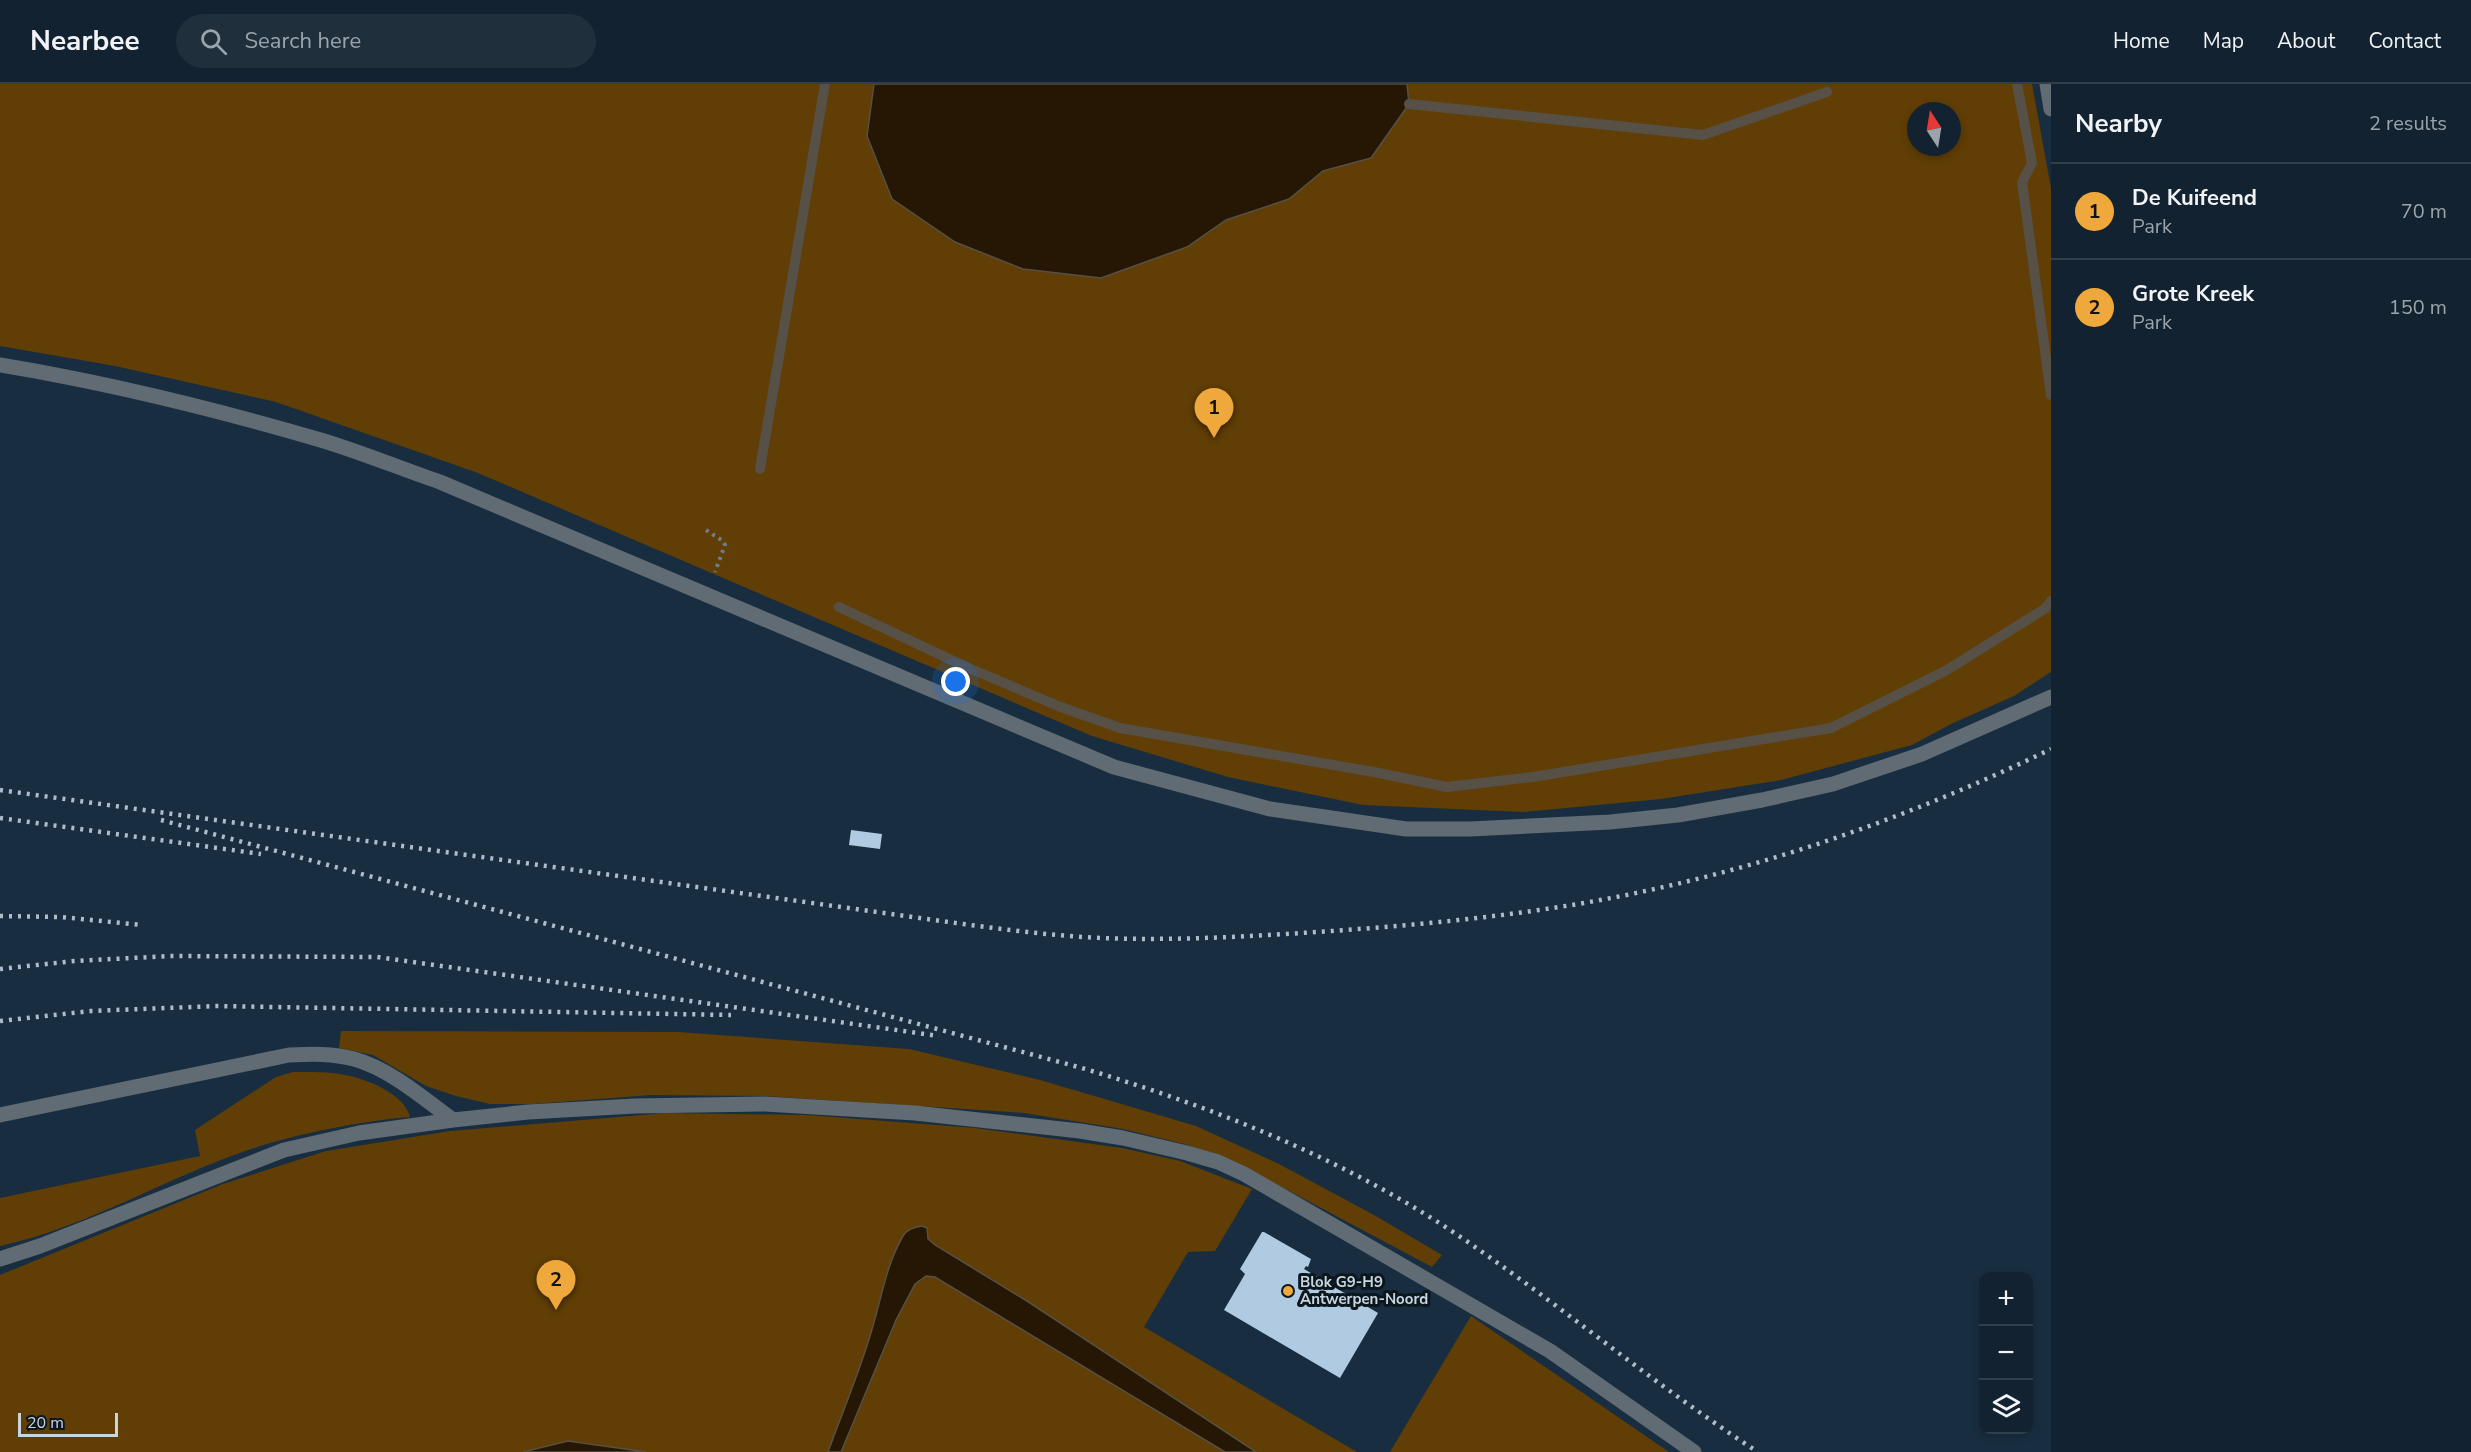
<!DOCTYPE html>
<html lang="en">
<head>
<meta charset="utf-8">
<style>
  :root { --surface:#122230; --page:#1f2f3c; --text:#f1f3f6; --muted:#9ca4ab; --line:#313f4c; --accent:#eea83c }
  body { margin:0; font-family:"Nunito Sans",sans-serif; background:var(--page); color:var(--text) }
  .controls { position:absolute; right:18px; bottom:18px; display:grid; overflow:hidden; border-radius:12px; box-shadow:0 3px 9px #0003 }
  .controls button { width:54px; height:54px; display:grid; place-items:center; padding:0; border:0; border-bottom:2px solid var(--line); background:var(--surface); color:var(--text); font:30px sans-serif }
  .compass { position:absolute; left:1907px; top:18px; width:54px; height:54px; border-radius:50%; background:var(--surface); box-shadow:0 3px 9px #0003; rotate:348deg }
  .scale { position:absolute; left:18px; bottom:15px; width:100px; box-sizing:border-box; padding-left:6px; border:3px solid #c9d6e1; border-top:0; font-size:16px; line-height:21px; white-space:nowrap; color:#c9d6e1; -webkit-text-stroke:4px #0c161d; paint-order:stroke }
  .you { position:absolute; left:956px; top:598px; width:21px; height:21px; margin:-15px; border:4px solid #fff; border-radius:50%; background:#1a73e8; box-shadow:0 0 0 9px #1a73e833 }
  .badge { display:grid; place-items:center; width:39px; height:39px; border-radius:50%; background:var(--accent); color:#111; font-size:20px; font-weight:700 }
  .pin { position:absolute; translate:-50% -50px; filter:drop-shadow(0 2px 3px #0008) }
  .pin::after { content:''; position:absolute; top:32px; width:21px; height:18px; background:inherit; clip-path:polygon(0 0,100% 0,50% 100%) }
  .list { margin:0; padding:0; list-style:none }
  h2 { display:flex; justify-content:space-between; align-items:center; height:78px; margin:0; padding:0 24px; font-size:26px }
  h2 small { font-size:20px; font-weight:400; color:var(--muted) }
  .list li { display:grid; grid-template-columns:39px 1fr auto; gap:18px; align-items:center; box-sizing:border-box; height:96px; padding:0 24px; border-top:2px solid var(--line) }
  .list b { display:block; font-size:22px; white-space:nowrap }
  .list p { margin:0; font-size:20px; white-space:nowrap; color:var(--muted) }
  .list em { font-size:20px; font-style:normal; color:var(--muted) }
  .icon { flex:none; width:33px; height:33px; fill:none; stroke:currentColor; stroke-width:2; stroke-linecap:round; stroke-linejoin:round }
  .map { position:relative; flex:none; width:2051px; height:1368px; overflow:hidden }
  header { display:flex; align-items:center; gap:36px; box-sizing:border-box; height:84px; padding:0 30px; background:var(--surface); border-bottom:2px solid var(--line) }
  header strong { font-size:28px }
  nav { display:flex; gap:33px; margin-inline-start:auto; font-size:21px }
  .search { width:420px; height:54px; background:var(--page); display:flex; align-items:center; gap:15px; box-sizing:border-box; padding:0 21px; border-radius:33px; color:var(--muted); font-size:22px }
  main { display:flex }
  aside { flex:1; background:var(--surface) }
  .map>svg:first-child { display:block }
</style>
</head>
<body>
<header>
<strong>Nearbee</strong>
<div class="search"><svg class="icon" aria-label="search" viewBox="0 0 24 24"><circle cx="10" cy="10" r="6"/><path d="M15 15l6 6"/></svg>Search here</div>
<nav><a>Home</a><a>Map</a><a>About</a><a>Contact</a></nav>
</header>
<main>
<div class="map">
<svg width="2051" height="1368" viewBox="0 0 2051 1368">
  <rect width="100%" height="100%" fill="#182e40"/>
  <path fill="#603e05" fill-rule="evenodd" d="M0,0h2032l19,104v484l-37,24 -63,28 -39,21 -131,35 -120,19 -138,13 -160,-7 -135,-28 -136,-41 -614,-263 -202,-71 -161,-36 -115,-20zM1916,27h36v36h-36z
    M341,947l337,1 231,17 131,31 156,46 83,38 95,51 68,40 -10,12 -173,-92 -71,-30 -65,-16 -99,-16 -260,-17 -113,-1 -118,9h-43l-34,-8 -30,-10 -53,-31 -34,-7z
    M293,988c18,0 39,-1 57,4 21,5 55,19 60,41 -48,4 -110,16 -156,31 -86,28 -165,79 -254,98v-48l200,-42 -5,-26 81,-53z
    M666,1029l142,2 167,13 147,20 58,13 72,28 -37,62 -27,1 -44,75 213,125h-1357v-177l223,-91 103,-33 124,-20z
    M1471,1232l198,136h-279z"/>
  <path fill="#251703" stroke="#565046" stroke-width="1.5" d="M874,0h533l2,20 -38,54 -48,13 -34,28 -63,21 -39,27 -86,31 -78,-9 -68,-27 -63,-43 -25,-63z
    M922,1142l5,2 1,11 7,6 92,56 229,151h-31l-290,-175 -9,-1 -11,8 -19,36 -55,132h-13c14,-39 30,-76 42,-116 11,-34 15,-69 33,-100 4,-7 11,-9 19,-10z
    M568,1357l78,11h-123z"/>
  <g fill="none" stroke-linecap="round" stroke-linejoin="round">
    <path stroke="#565046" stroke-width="10" d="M2017,0l15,79 -10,19 29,213
      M1409,20l294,31 124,-43
      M760,385l65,-385
      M839,523l123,58 96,41 62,22 254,44 73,15 86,-10 298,-49 116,-58 99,-62 5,-7"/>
  </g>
  <path fill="#b0cbe1" d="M851,746l31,4 -2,15 -31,-4z
    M1262,1148h2l47,27 -3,8 -2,-1 -2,3 74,44 -38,65 -116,-68 21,-36 -5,-5z"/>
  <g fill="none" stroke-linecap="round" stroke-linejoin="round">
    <path stroke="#6e7f8e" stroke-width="4" stroke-dasharray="3 4.5" stroke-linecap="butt" d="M706,446l17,11 2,4 -10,27"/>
    <path stroke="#606b74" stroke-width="15" d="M2047,0l4,25
      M0,281c109,18 218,45 324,76 39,12 78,28 116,41l674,285 156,42 136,20h64l140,-7 68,-7 84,-15 71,-16 89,-30 129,-57
      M0,1031l289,-60c22,-1 43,-2 65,4 36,10 69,39 99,61
      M0,1175l40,-13 244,-96 75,-17 94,-13 75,-8 107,-6 130,-2 150,9 165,18 43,7 64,15 31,9 26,12 306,177 144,101"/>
    <path stroke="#afbdc9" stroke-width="4.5" stroke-dasharray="3 6" stroke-linecap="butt" d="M0,706l963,134c46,6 92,12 139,14 77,3 154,-2 230,-7 69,-5 138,-11 207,-21 177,-25 351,-83 512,-161
      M0,734l261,36
      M161,736l921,248c134,40 266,92 383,172 99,68 191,146 293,212
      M0,832l61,1 81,8
      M0,885l74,-8 96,-5 207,1 562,79
      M0,937l91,-10 126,-5 514,9"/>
  </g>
  <circle fill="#eea83c" stroke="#0c161d" stroke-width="2" cx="1288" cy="1207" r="6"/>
  <g text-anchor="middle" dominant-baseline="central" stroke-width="6" stroke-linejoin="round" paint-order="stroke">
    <g font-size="15" font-weight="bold" fill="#c9d6e1" stroke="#0c161d" text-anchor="start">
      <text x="1300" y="1198">Blok G9-H9<tspan x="1300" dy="17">Antwerpen-Noord</tspan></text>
    </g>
  </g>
</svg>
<div class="controls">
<button>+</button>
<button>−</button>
<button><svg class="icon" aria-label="layers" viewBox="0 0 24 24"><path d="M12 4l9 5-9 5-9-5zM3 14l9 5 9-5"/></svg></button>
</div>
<svg class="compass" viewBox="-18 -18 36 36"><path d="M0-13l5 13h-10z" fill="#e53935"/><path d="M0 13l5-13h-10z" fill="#9ca4ab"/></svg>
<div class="scale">20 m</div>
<div class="you"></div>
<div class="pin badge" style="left:1214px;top:354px">1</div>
<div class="pin badge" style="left:556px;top:1226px">2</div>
</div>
<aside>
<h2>Nearby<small>2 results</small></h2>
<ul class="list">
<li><span class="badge">1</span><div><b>De Kuifeend</b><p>Park</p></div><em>70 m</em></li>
<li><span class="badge">2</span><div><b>Grote Kreek</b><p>Park</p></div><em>150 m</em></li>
</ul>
</aside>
</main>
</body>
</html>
